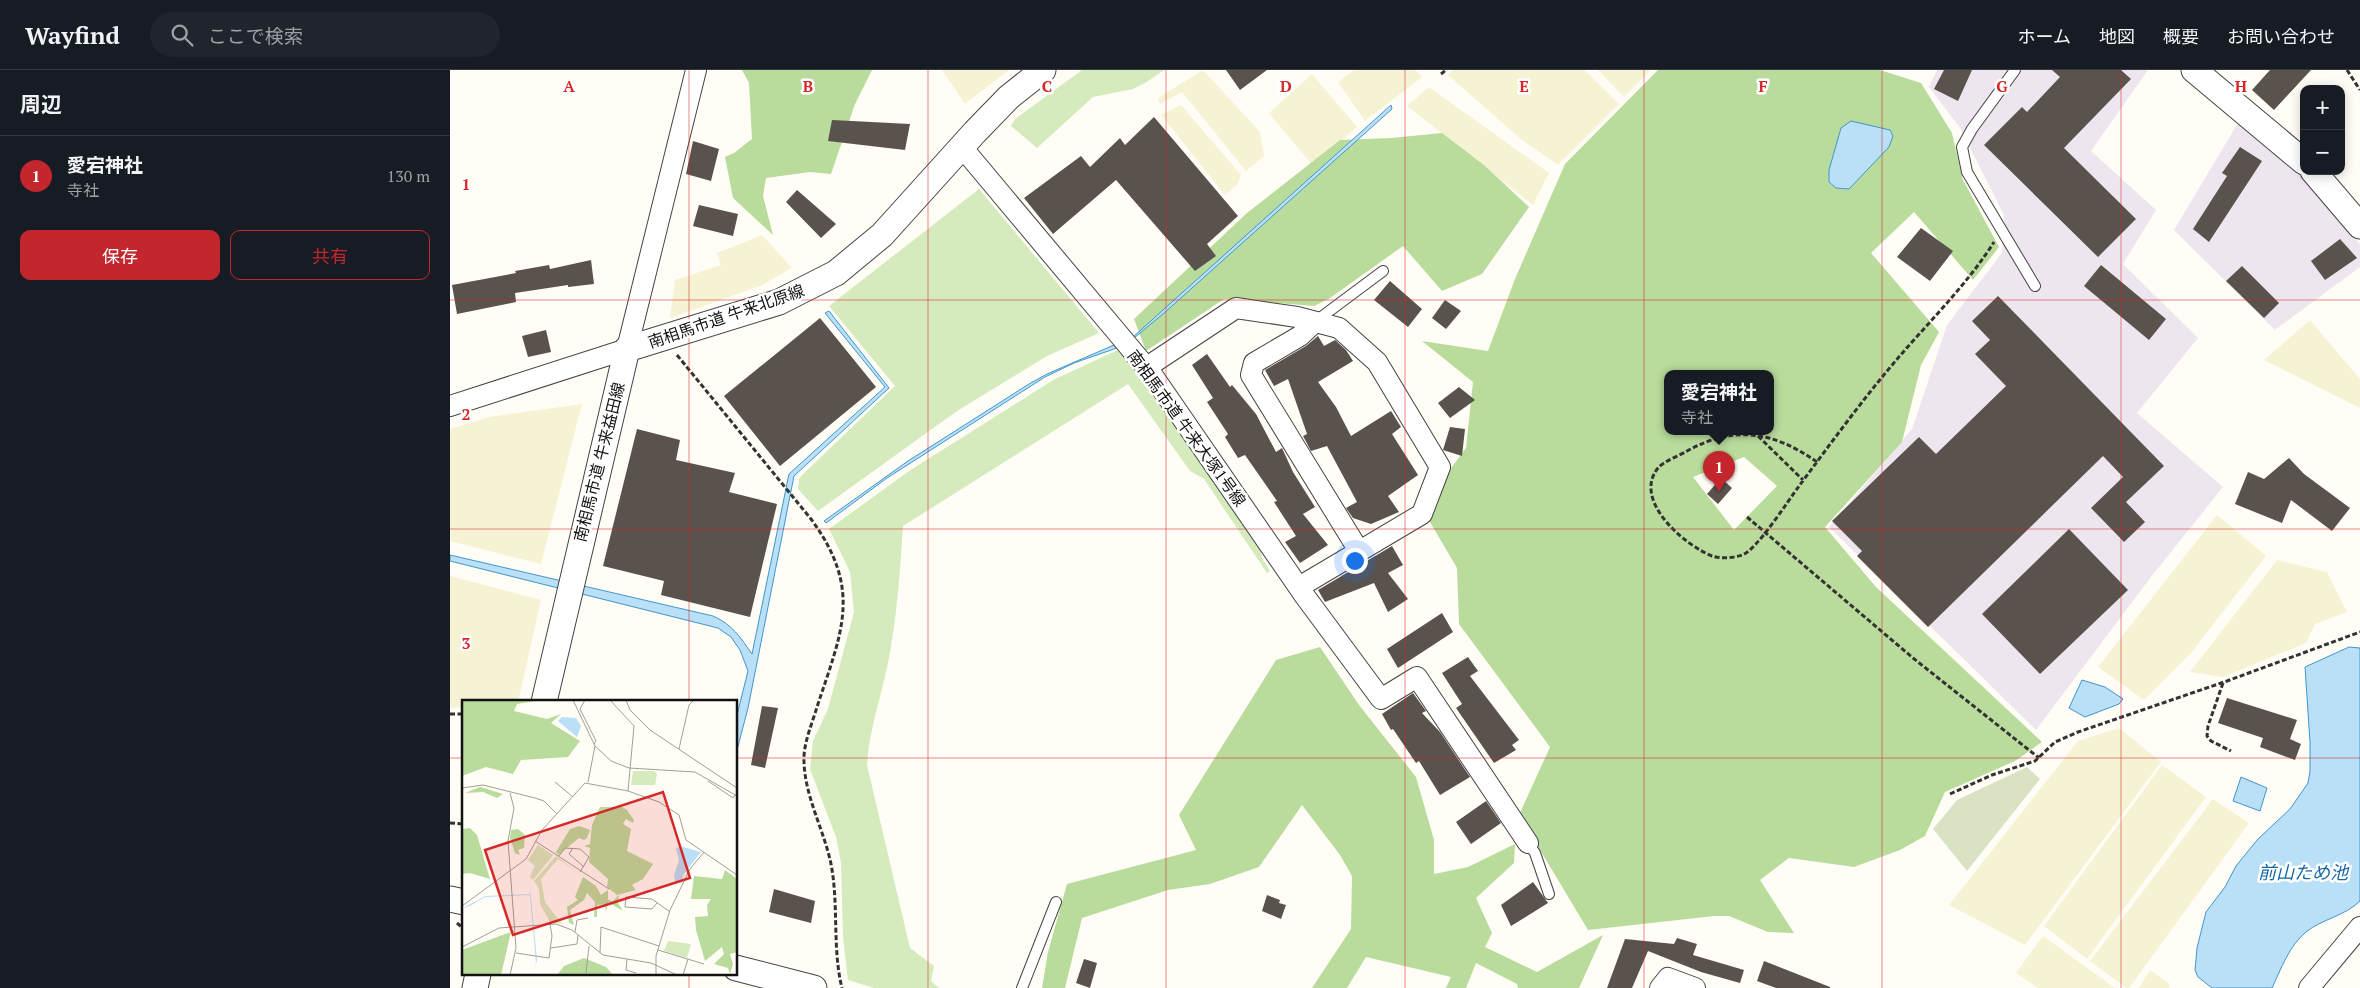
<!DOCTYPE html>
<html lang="ja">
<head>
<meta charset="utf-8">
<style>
  :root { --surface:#171b24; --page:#20242c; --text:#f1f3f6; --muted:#9ea1a6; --line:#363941; --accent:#c4262e }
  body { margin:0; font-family:"PT Serif","Noto Sans JP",serif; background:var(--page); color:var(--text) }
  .controls { position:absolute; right:15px; top:15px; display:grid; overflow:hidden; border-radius:10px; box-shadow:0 2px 12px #0003 }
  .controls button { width:45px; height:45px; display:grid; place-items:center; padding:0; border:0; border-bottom:1px solid var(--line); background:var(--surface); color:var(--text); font:25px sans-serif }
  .you { position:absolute; left:904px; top:490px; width:18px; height:18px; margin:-12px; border:4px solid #fff; border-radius:50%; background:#1a73e8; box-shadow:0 0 0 8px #1a73e833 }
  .badge { display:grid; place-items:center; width:32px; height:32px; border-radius:50%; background:var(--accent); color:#fff; font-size:16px; font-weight:700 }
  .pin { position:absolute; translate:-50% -41px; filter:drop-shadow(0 1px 2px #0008) }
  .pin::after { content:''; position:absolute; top:26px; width:18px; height:15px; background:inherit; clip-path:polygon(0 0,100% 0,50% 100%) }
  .popup { position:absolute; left:1214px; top:300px; width:110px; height:65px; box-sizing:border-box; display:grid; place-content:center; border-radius:10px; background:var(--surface); filter:drop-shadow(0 1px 4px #0005); font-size:16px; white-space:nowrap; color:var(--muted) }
  .popup b { font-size:19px; color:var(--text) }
  .popup::after { content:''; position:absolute; left:50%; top:100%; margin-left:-10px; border:10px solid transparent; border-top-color:var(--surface) }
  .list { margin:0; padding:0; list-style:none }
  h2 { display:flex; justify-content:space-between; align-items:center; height:65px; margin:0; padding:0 20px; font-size:21px }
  h2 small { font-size:16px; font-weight:400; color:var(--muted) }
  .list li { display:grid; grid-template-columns:32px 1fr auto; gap:15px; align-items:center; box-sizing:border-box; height:80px; padding:0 20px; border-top:1px solid var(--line) }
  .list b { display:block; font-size:19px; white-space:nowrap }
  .list p { margin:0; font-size:16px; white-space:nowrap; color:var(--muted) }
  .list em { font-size:16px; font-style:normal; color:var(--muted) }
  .actions { display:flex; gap:10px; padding:15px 20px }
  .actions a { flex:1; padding:11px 0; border:1px solid var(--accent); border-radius:10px; text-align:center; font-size:18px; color:var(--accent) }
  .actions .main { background:var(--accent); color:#fff }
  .icon { flex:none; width:28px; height:28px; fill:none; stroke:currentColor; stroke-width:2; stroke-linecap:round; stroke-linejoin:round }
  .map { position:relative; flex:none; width:1910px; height:918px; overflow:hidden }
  header { display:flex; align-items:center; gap:30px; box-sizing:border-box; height:70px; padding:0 25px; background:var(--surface); border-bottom:1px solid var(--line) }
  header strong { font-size:24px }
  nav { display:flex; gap:28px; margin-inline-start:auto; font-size:18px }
  .search { width:350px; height:45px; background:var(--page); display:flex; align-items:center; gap:12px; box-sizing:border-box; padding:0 18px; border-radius:28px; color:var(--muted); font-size:19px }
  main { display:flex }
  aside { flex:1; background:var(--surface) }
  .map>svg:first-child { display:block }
</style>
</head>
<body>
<header>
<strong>Wayfind</strong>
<div class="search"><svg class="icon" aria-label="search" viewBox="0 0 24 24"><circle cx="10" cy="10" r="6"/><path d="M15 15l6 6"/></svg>ここで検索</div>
<nav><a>ホーム</a><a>地図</a><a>概要</a><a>お問い合わせ</a></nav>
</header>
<main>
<aside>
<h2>周辺<small></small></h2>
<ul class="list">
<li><span class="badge">1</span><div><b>愛宕神社</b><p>寺社</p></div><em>130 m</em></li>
</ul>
<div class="actions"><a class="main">保存</a><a>共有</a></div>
</aside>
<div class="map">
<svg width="1910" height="918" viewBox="0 0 1910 918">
  <rect width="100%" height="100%" fill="#fffdf5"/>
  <path fill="#eee6ef" d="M1487,0h211l-57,81 65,59 -33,54 75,74 -61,75 86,74 -72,90 -115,153 -207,-203 83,-98 35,-104 55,-72 2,-38 -44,-87 -31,-41z
    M1788,53l62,51 60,70v23l-85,63 -101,-100z"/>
  <path fill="#f6f3d4" d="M492,0h67l-44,34z
    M753,0l57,62 4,24 -18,15 -64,-79 -22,12 -2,-6z
    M904,0h61l7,7 -57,44 -27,-39z
    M1003,0h132l34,34 -61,61 -36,-25 -74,-65z
    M1148,0h53l-27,27z
    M862,4l45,53 -44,39 -44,-53z
    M979,17l120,86 -16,32 -126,-99z
    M731,35l60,70 -4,10 -12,10 -64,-80z
    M312,165l30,33 -32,18 -90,32 5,-38 46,-15 -4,-12z
    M1860,250l50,59v29l-96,-48z
    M132,334l-41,160 -91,-23v-112l39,-12z
    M1767,445l49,41 -75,97 -47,47 -46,-33z
    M1827,490l50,12 20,40 -32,12 -9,19 -83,34 -33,-5z
    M0,506l91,24 -23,102h-54v5l-14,1z
    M1669,658l42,34 -136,183 -76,-40 129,-164z
    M1712,695l44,32 -119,162 -43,-33z
    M1763,729l36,24 -120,165h-3l-36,-27z
    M1593,866l72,52h-77l-22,-15z
    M1700,900l20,14 -1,4h-30z"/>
  <path fill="#d5ebbd" d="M632,0h82l-19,13 -12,6 -40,8 -56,51 -26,-22 4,-7z
    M529,119l120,144 -52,23 -90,55 -139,100 -20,-22 1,-11 96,-92 -66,-80z
    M670,279l24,29 117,172 1,8 8,13 -3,2 -63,-94 -14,-8 -62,-87 -225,142c-3,46 -6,92 -15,137 -7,35 -19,67 -21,102l43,183 24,18 -3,15 8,7h-65l-26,-8 -5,-43 -2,-74 -5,-26 -26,-68 3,-28 15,-32 26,-97 -4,-40 -21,-43 80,-58 146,-92z"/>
  <path fill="#b9dc9c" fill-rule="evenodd" d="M292,0h130l-17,34 -24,70 -21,-2 -44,6 -3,18 10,39 -40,-37 -8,-41 9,-4 18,-14 -3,-56z
    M1208,0h222l41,13 31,50 11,47 36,67 -26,33 -59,-68 -43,41 68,79 -18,33 -19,77 -77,85 51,60 166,155 -27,19 -70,31 -20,44 -25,14 -46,17 -65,-9 -29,22 34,53 -26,-1 -39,-16h-15l-126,14 -69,-115 31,-68 -91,-123 -2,-56 -30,-51 13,-34 26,-35 7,-66 -51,-41 66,10 27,-72 50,-115zM1218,303h102v58h-102zM1294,387l33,29 -43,44 -41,-53z
    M992,63l42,32 45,42 -47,67 -40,17 -39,-45 -73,52 -16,8 -90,-7 -78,52 -12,-32 113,-106 93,-73 51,-2z
    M870,577l39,58 57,72 18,63v34l34,-7 47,-23 -1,19 -38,35 16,35 -7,14 52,25 66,-37 -24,53h-61l-1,-4 -41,-21 -10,25h-20l5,-11 -85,-20 -19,31h-35l39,-59 1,-53 -12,-21 -38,-50 -43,62 -49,17 -42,6 -86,28 -17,70h-23l6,-36 19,-68 129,-34 -17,-35 97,-155z"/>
  <path fill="#d9e3c4" d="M1577,697l13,12 -73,92 -34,-42 24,-29z"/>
  <path fill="#b9e0f7" stroke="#3f96cf" d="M941,35l1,4 -229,205 -29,24 -1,-1z
    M1401,51l39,9 3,6 -4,11 -40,42 -13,-1 -7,-6v-12l12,-42z
    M379,241l60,77 -95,88 -46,232 -12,46v-35l12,-48 -8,-21 -9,-13 -13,-9 -268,-67v-6l263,61c20,9 27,21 39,38l37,-180 96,-87 -60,-74z
    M664,275l2,3 -2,1 -40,14 -29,14 -158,101 -61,45 -2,-2 84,-60 121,-77 18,-10z
    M1899,577l11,1v253c-15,15 -38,18 -54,31 -17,14 -25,37 -34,56h-60l-14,-11 -3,-7 2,-22 9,-36 19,-25 11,-21 22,-27 32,-30 18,-26 2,-12v-29l-5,-75z
    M1632,610l23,7 18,12 -4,5 -34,13 -16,-9z
    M1791,707l26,11 -7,23 -27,-10z"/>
  <path fill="#5a524d" d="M776,0h41l-27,20z
    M1494,0h28l-14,31 -24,-12z
    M1602,0h69l10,9 -67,69 72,71 -38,38 -114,-112 38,-38 5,5 33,-35z
    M1820,0h41l-37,40 -22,-20z
    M704,47l84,99 -31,28 9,12 -21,15 -79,-91 -63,54 -29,-36 57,-42 9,11 30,-29 5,7z
    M382,50l78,4 -5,26 -77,-9z
    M243,71l26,8 -8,32 -25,-7z
    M1790,77l22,14 -53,81 -16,-13 34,-53 -5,-3z
    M347,120l39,34 -15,14 -35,-36z
    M249,135l39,9 -5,22 -40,-10z
    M1471,158l32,23 -23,30 -33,-24z
    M1890,169l17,19 -32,22 -14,-19z
    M141,190l3,24 -26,3v-2l-53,8 1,9 -59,12 -5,-29 64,-12 -1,-2 34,-6 1,4z
    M1651,195l65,54 -17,21 -65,-54z
    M1792,196l37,37 -15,15 -38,-37z
    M940,211l32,28 -14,18 -34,-27z
    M1548,226l166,170 -38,36 19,20 -21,20 -33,-34 32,-31 -20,-21 -175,171 -71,-71 5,-5 -30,-30 87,-84 17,17 70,-68 -31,-32 15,-14 -18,-19z
    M995,230l16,11 -15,18 -14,-11z
    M370,248l56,69 -96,79 -56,-70z
    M96,260l5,22 -23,5 -6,-21z
    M868,266l6,10 11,-6 11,10 7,11 -35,21 18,25 15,29 40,-25 10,16 -9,7 26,41 -30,21 11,16 -28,12 -18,-6 -7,-10 11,-6 -30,-56 -16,5 -8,-15 4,-2 -19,-55 -14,7 -9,-16 41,-24z
    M757,284l23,33 2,-2 24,29 20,38 6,-4 11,24 22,35 -12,7 25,31 -28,18 -15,-21 11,-6 -22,-34 3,-1 -32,-46 -7,3 -13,-21 3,-3 -21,-32 6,-4 -21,-33z
    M1009,317l16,13 -25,18 -12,-15z
    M1000,357l15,2 -3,27 -19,-6z
    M187,359l43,11 -4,20 59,13 -6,19 48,12 -27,113 -89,-22 3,-14 -61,-15z
    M1839,388l15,16 46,34 -18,23 -41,-31 -9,23 -47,-19 13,-32 16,7z
    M1271,408l11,10 -14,16 -11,-10z
    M1619,459l59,61 -88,84 -58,-60z
    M942,476l11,19 -15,8 20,26 -20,13 -14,-29 -49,19 -7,-12z
    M992,543l11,19 -55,36 -11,-19z
    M1018,587l10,14 -8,5 49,64 -7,5 4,5 -22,13 -38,-55 6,-4 -20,-31z
    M963,623l13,18 -4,2 18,19 30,45 -30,18 -21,-34 -3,2 -23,-34 -2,1 -9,-16z
    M1777,628l70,22 -7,19 11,5 -6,16 -35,-13 3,-9 -45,-15z
    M312,636l16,2 -13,60 -14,-3z
    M1036,731l15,22 -30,21 -15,-22z
    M1083,812l15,21 -37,23 -10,-21z
    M324,819l41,12 -4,22 -42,-11z
    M817,825l13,5 -1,3 7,2 -5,14 -19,-8z
    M1227,868l20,6 -4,11 51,15 -4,13 -39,-11 -53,-21 -16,37h-25l18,-49 49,5z
    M634,889l13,4 -7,25 -14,-5z
    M1314,891l66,26v1h-54l-19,-7z"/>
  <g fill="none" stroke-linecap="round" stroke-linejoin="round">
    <g stroke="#444" stroke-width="12">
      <path id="service" d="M1565,0l-43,59 -10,18 5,25 68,114
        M866,251l67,-50
        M1078,773l7,10 14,41
        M572,918l34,-86"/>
    </g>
    <g stroke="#444" stroke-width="22">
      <path id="minor" d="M511,76l190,227 153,222 77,104 36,-22 111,166
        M865,252l-15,14 -46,27 -3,12 108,176
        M697,297l89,-59 61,9 42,11 38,34 63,105 -18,47 -123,73
        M0,336l177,-57 69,-279
        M1210,918l8,-10 27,10
        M1859,918l51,-61"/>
    </g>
    <g stroke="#444" stroke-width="27">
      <path id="tertiary" d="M1744,0l110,92
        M1863,101l47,55
        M94,632l83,-353 152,-47 57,-29 46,-38 93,-103 34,-35 34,-27
        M0,829l14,3
        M286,898l78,20
        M25,918l3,-14"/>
    </g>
    <path stroke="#333" stroke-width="3" stroke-dasharray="5 2.5" stroke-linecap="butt" d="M1897,0l13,20
      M991,4l5,-4
      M227,285l134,164c52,71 31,112 6,188 -5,17 -14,37 -13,55 1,35 20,68 27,102 8,41 1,84 11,124
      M1308,366l45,44
      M1367,392c-44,-31 -83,-37 -130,-11 -8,5 -23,10 -29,17 -26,32 26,77 54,88 9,3 21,2 30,-1 14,-4 46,-54 57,-69 32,-43 64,-87 99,-128 31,-36 71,-76 96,-116
      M1297,447l166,141 126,100
      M1773,613l-15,43 -1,10 4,5 20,10
      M0,644h14
      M1500,724l42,-19 43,-14 20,-19 23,-10 149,-51 133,-49
      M0,753l14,1
      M7,853l7,6"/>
    <use href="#service" stroke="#fff" stroke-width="10"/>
    <use href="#minor" stroke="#fff" stroke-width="20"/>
    <use href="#tertiary" stroke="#fff" stroke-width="25"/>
  </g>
  <path fill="none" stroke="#d62828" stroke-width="1" stroke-opacity="0.55" d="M239,0v632M478,0v918M716,0v918M955,0v918M1194,0v918M1432,0v918M1671,0v918M0,230h1910M0,459h1910M0,688h14M286,688h1624M239,904v14"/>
  <g text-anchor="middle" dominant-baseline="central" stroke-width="5" stroke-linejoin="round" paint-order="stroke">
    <g font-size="16" fill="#111" stroke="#fff">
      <text transform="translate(276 246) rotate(-19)">南相馬市道 牛来北原線</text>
      <text transform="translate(737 358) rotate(54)">南相馬市道 牛来大塚1号線</text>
      <text transform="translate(149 392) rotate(-76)">南相馬市道 牛来益田線</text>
    </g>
    <g font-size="18" font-style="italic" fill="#1768a6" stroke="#fff">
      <text x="1853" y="802">前山ため池</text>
    </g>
  </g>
  <g transform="translate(12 630)">
    <rect width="275" height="275" fill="#fffdf5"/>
    <path d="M171,71h21l3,3 -2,11h-24zM76,145l15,10 -20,25 -3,-3 6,-11 -8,-6zM94,156l21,16 -19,-13 -17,20 4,23 17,22 -12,-2 -10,-18 -1,-16 -5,-7zM206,241l23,3 -4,14 -23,-7z" fill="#d5ebbd"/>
    <path d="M0,0h79l-24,4 -3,7 33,8 14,-5 -10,9 29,18 -12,16 -47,3 -8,14 -27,-7 -24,9zM18,87l7,2 16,5 -6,4 -14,-6 -18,1zM138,107h22l5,3 7,10 -1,3 -7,-4 -3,5 8,5 -4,22 26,13 -10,15 -11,6 4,5 -19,5 -10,-8 1,-8 -19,-17 1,-14 -6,-2 6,-2 2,-19zM117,126l11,4 -3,8 -3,2 -5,-2 -21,17 -2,-3 14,-23zM8,128l7,7 13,44 -20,-6 -8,1v-45zM56,129l7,6 -1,13 -6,2 2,5 -5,-2 -5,-15 1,-8zM263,170l12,9v73l-7,2 3,10 -3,10 -2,-6 -14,-4 10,-10 -2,-7 -17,14 -9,-31 -1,-13 13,-1 -1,-11 4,-6h-20l3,-23 28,3zM121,177l13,9 5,9 7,-5v10l5,1 6,-6 -1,8 5,8 -15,-9 -2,10 -1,-8 -8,1v12h-3l1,-15 -8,-9 -3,7 -14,10 4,15 -5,-2 -2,-16 11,-7 -3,-3zM49,232l-10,43h-39v-25zM122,258l22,9 7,8h-56l7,-9z" fill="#b9dc9c"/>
    <path d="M100,17l14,1 5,8 -4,11 -19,-16zM218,146l21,6 -17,22 -3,9 -6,-2 -1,-6 5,-15 -3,-11zM65,161l9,5 -7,11 8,83 -1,4 -5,11 5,-12 -6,-68 -45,2 -15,9 -8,3 23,-13 46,-2 -2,-17 6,-11z" fill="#b9e0f7"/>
    <path fill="none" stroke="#a09f9a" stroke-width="1" d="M111,0l22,46 16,15 18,7 66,4 42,24M123,0l-5,9 16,32 -2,3M148,0l24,26 -6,65 31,11 20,13 7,25 51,35M164,0l4,10 20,20 87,58M217,49l10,-44 5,-5M246,81l25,17 2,-3M93,82l18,15M126,82l7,-36M0,88l21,-3 52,13 9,3 13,13M73,141l74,48M111,148l-4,6 15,13M97,156l6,-8 15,1 9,8 -9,15M195,203l-5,6 -27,-2 1,-10 26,2 18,13M0,206l64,-47 16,-29 43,-47 43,8M113,232l2,-12 11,-2M0,247l37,-19 57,-4 16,6 31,25 48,8 26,12M89,248l26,-4 1,-9M196,250l46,14M54,253l33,5 3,-22 -2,-12M138,253l1,-26 58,19M165,259l-1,11 10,3M124,273l3,-27M48,275l6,-27 -8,-107 6,-33 -4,-15M194,275v-19l14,-46 20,-41 14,-17M221,275l5,-16"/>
    <path fill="#d62828" fill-opacity="0.15" stroke="#d62828" stroke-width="2.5" d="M201,92l27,86 -177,57 -28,-85z"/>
    <rect width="275" height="275" fill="none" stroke="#111" stroke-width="2.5"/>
  </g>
  <g font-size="16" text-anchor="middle" font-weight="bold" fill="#d62828" stroke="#fff" stroke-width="5" stroke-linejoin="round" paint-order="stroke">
    <text x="119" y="22">A</text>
    <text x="358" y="22">B</text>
    <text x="597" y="22">C</text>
    <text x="836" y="22">D</text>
    <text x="1074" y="22">E</text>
    <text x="1313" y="22">F</text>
    <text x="1552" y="22">G</text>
    <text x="1791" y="22">H</text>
    <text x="16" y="120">1</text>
    <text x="16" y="350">2</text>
    <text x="16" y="579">3</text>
  </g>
</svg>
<div class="controls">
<button>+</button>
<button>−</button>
</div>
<div class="you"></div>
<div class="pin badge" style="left:1269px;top:422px">1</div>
<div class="popup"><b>愛宕神社</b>寺社</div>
</div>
</main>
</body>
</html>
